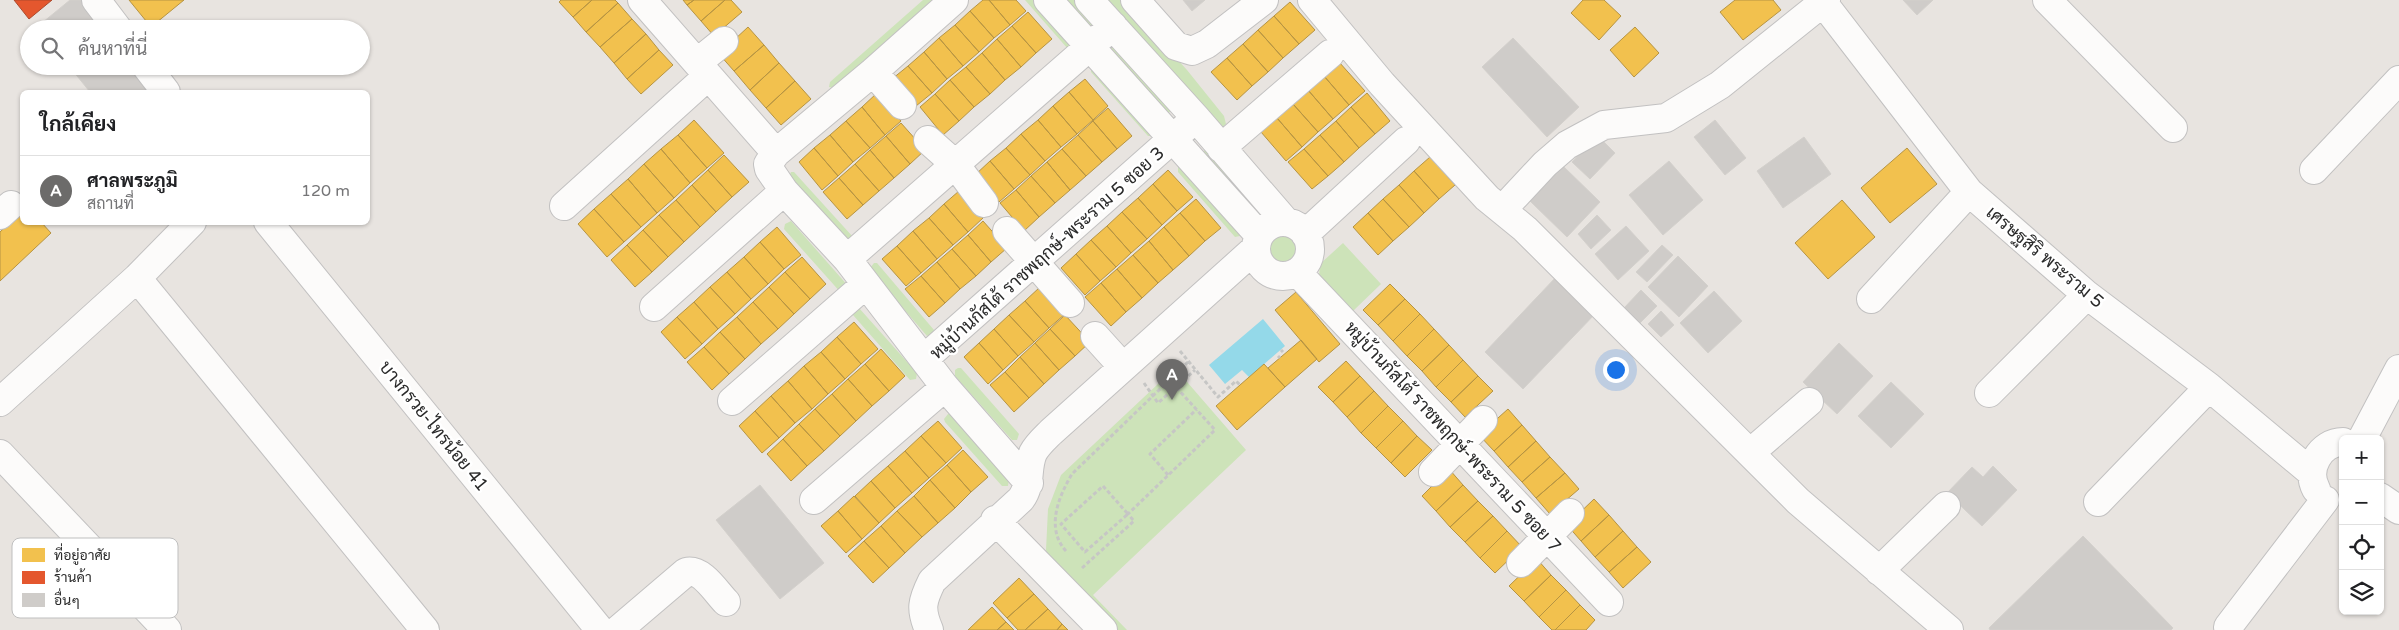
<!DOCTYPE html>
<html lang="th">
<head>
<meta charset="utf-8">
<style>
  :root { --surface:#fff; --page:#f6f6f6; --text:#202124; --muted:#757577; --line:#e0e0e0; --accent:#6c6b6a }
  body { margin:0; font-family:"Varela Round",Sarabun,sans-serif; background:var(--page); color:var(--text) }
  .controls { position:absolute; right:15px; bottom:15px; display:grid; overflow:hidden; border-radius:8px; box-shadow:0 1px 4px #0004 }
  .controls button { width:45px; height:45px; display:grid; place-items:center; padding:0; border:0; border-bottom:1px solid var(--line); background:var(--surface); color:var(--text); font:25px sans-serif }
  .you { position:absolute; left:1615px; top:369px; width:18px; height:18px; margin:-12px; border:4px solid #fff; border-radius:50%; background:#1a73e8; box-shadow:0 0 0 8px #1a73e833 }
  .badge { display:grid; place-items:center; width:32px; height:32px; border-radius:50%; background:var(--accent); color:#fff; font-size:16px; font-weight:700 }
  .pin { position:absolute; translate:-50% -41px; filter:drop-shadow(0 1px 2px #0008) }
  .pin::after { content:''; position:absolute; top:26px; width:18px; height:15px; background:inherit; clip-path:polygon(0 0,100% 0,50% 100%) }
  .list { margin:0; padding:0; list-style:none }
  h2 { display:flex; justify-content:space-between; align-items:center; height:65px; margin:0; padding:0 20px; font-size:21px }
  h2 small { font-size:16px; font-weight:400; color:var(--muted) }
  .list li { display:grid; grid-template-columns:32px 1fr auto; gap:15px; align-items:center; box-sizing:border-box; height:70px; padding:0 20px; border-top:1px solid var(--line) }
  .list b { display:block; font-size:19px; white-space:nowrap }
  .list p { margin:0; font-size:16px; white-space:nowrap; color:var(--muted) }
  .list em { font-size:16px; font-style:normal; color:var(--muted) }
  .icon { flex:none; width:28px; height:28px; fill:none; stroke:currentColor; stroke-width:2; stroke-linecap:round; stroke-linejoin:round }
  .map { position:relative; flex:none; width:2399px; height:630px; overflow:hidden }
  .search { position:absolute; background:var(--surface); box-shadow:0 1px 4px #0004; left:20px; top:20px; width:350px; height:55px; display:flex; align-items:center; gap:12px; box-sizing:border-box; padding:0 18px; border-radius:28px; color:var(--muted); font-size:19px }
  .panel { position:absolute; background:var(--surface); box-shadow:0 1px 4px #0004; left:20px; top:90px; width:350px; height:135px; border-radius:8px }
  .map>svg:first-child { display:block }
</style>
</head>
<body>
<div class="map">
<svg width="2399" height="630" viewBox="0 0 2399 630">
  <rect width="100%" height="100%" fill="#e8e4e0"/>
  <path fill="#cde3b9" d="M923,0h9l-98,88 -5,-1 1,-5z
    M1025,0h13l37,42 -7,7z
    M1065,0h14l18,25 -8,3z
    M1103,0h20l64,70 37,46 2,8 -6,5z
    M1110,42l61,69 -4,3 -60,-65z
    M1091,66l62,70h-5l-57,-64z
    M1206,149l56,61 -6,6 -54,-63z
    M1181,165l61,68 -2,3 -5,1 -57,-65v-5z
    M791,172h3l59,65 -2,6 -63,-64z
    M791,221l58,66 -7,7 -58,-65 1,-5z
    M1267 249a16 16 0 1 1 32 0a16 16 0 1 1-32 0Z
    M1343,243l38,41 -28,27 -34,-34 1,-13z
    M874,263h3l57,67 -1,3 -6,3 -56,-65 -1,-3z
    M859,308l58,65 -1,6 -6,1 -57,-65 -1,-2z
    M958,368h3l58,66 -2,6h-5l-57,-64v-6z
    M1175,368l71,82 -153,145 34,35h-17l-59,-64 -5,-16 2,-41 13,-34z
    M948,414h3l58,65 -1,7h-6l-57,-64 -1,-3z"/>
  <path fill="#94d9e9" d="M1263,319l22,27 -36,31 -7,-7 -17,14 -16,-19z"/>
  <path fill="#f2c14e" stroke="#b69443" d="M129,0h55l-33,27z
    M561,0h31l-19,17 -14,-15z
    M592,0h23l3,3 -32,29 -13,-15z
    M683,0h11l-7,5z
    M694,0h31l-24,21 -14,-16z
    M725,0h6l11,12 -28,24 -13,-15z
    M983,0h6l21,25 -16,13 -24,-27z
    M989,0h27l10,11 -16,14z
    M1583,0h21l17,16 -22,24 -28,-27z
    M1735,0h38l8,10 -38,30 -23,-28z
    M1290,2l25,28 -16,14 -25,-28z
    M618,3l14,16 -32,28 -14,-15z
    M970,11l24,27 -15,14 -24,-27z
    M1028,12l24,27 -16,14 -24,-27z
    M1274,16l25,28 -16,14 -25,-28z
    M632,19l14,15 -32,29 -14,-16z
    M955,25l24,27 -16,14 -24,-28z
    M1012,26l24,27 -15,14 -24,-28z
    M748,27l16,18 -30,26 -15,-17z
    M1635,27l24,26 -25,24 -24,-27z
    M1258,30l25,28 -15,14 -25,-28z
    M646,34l13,16 -32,29 -13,-16z
    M939,38l24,28 -16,13 -23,-27z
    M997,39l24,28 -16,13 -23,-27z
    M1243,44l25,28 -16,14 -25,-28z
    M764,45l15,18 -29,27 -16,-19z
    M659,50l14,15 -32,29 -14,-15z
    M924,52l23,27 -15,14 -24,-27z
    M982,53l23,27 -15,14 -24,-27z
    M1227,58l25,28 -15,14 -26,-28z
    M1339,62l26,29 -16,14 -25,-29z
    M779,63l16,18 -29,27 -16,-18z
    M908,66l24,27 -16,13 -24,-27z
    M966,67l24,27 -16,13 -24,-27z
    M1324,76l25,29 -16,14 -25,-29z
    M1085,79l23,27 -15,14 -24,-28z
    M950,80l24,27 -15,14 -24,-27z
    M795,81l16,18 -30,26 -15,-17z
    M1308,90l25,29 -15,13 -25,-28z
    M1069,92l24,28 -16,14 -24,-28z
    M877,93l24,28 -16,14 -23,-28z
    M1367,93l23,28 -15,13 -24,-27z
    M935,94l24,27 -16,14 -23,-28z
    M1293,104l25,28 -16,15 -25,-29z
    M1053,106l24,28 -16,13 -23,-27z
    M862,107l23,28 -15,13 -24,-27z
    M1351,107l24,27 -16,14 -23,-27z
    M1108,108l24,28 -15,13 -24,-28z
    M1277,118l25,29 -16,14 -25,-29z
    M694,120l30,33 -17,15 -29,-33z
    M1038,120l23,27 -16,14 -24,-27z
    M846,121l24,27 -17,14 -23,-27z
    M1093,121l24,28 -15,13 -24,-27z
    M1336,121l23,27 -15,14 -24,-27z
    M901,123l24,27 -15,14 -24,-28z
    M1021,134l24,27 -15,14 -24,-27z
    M678,135l29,33 -17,15 -29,-34z
    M830,135l23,27 -15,14 -24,-28z
    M1078,135l24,27 -16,14 -24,-27z
    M1320,135l24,27 -16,14 -24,-27z
    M886,136l24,28 -16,14 -24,-28z
    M814,148l24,28 -16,14 -23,-28z
    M1006,148l24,27 -16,14 -24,-28z
    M1907,148l30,36 -47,39 -29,-35z
    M661,149l29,34 -16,15 -30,-34z
    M1062,149l24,27 -16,14 -23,-28z
    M1304,149l24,27 -16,13 -24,-27z
    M870,150l24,28 -15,13 -24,-27z
    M724,155l25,27 -17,15 -24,-27z
    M1430,157l25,28 -16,14 -25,-28z
    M990,161l24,28 -15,13 -24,-27z
    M1047,162l23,28 -15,13 -24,-27z
    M644,164l30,34 -17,15 -29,-34z
    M855,164l24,27 -16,14 -24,-27z
    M708,170l24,27 -16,15 -24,-27z
    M1168,170l25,27 -16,14 -24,-27z
    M1414,171l25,28 -15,14 -25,-28z
    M1031,176l24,27 -16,14 -23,-27z
    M839,178l24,27 -16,14 -24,-27z
    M628,179l29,34 -16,14 -30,-33z
    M1153,184l24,27 -15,14 -24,-27z
    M692,185l24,27 -16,15 -24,-27z
    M1399,185l25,28 -15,14 -26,-28z
    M1016,190l23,27 -15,14 -24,-28z
    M959,191l24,27 -15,14 -24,-28z
    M611,194l30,33 -17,15 -30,-33z
    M1138,198l24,27 -15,14 -25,-27z
    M1196,199l25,29 -16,13 -25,-28z
    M1383,199l26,28 -16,14 -25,-28z
    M676,200l24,27 -16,15 -25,-27z
    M1842,200l33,37 -47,42 -33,-36z
    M944,204l24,28 -15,13 -24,-27z
    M594,209l30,33 -17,15 -29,-33z
    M22,211v11h19l10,11 -51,48v-49z
    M1122,212l25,27 -16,14 -24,-27z
    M1180,213l25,28 -16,15 -25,-29z
    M1368,213l25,28 -15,14 -25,-28z
    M659,215l25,27 -16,15 -25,-27z
    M929,218l24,27 -16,14 -24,-28z
    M983,221l24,27 -16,14 -23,-27z
    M1107,226l24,27 -15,14 -25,-27z
    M777,227l24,28 -17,14 -24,-27z
    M1164,227l25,29 -16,14 -24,-29z
    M643,230l25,27 -16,15 -25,-27z
    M913,231l24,28 -16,14 -24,-27z
    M968,235l23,27 -15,14 -24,-27z
    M1091,240l25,27 -16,14 -24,-27z
    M1149,241l24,29 -15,13 -25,-28z
    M760,242l24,27 -16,15 -24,-27z
    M627,245l25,27 -17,15 -24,-27z
    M897,246l24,27 -15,13 -24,-27z
    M952,249l24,27 -16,13 -23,-27z
    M1076,254l24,27 -15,14 -24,-27z
    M1133,255l25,28 -16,15 -25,-29z
    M744,257l24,27 -17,15 -24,-27z
    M802,257l24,27 -16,15 -25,-27z
    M937,262l23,27 -15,14 -24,-27z
    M1117,269l25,29 -16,14 -25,-29z
    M727,272l24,27 -16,15 -25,-27z
    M785,272l25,27 -16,15 -25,-27z
    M921,276l24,27 -16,14 -24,-28z
    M1101,283l25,29 -15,14 -26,-29z
    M1390,284l15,15 -27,26 -15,-15z
    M710,287l25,27 -17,15 -24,-27z
    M769,287l25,27 -16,15 -25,-27z
    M1040,287l25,27 -16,14 -24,-27z
    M1296,292l44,52 -21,18 -44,-52z
    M1405,299l15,15 -27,27 -15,-16z
    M1025,301l24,27 -15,14 -25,-27z
    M694,302l24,27 -16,15 -25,-27z
    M753,302l25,27 -17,15 -24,-27z
    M1420,314l14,15 -27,27 -14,-15z
    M1009,315l25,27 -16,14 -24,-27z
    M1065,315l25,27 -15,14 -25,-27z
    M677,317l25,27 -17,15 -24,-27z
    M737,317l24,27 -16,15 -25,-27z
    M854,322l24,27 -17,15 -24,-27z
    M994,329l24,27 -15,14 -24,-27z
    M1050,329l25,27 -16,14 -24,-27z
    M1434,329l15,16 -27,26 -15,-15z
    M720,332l25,27 -16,15 -25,-27z
    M837,337l24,27 -16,15 -24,-27z
    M1301,340l16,19 -32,28 -17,-19z
    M979,343l24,27 -15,14 -24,-27z
    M1035,343l24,27 -15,14 -24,-27z
    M1449,345l14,15 -27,27 -14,-16z
    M704,347l25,27 -17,16 -25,-28z
    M881,349l24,27 -16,15 -24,-27z
    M821,352l24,27 -17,15 -24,-28z
    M1020,357l24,27 -15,14 -24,-26z
    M1463,360l15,16 -27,26 -15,-15z
    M1346,361l14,15 -27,26 -15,-15z
    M865,364l24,27 -17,15 -24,-27z
    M1264,364l21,23 -48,43 -21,-24z
    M804,366l24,28 -16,15 -24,-28z
    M1005,372l24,26 -15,14 -24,-27z
    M1360,376l14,15 -27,26 -14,-15z
    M1478,376l15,15 -28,26 -14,-15z
    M848,379l24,27 -16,15 -24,-27z
    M788,381l24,28 -17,14 -24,-27z
    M1374,391l14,15 -27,27 -14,-16z
    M832,394l24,27 -16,15 -25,-27z
    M771,396l24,27 -16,15 -24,-27z
    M1388,406l15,15 -27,27 -15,-15z
    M815,409l25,27 -16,15 -25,-27z
    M1508,409l14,16 -28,26 -15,-16z
    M755,411l24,27 -17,15 -23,-27z
    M938,421l24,27 -16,15 -25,-27z
    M1403,421l14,15 -26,27 -15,-15z
    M799,424l25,27 -17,15 -24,-27z
    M1522,425l14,16 -28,26 -14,-16z
    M921,436l25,27 -17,15 -24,-27z
    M1417,436l15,14 -27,27 -14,-14z
    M783,439l24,27 -16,15 -24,-27z
    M1536,441l14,16 -28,25 -14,-15z
    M963,450l25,27 -17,15 -24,-27z
    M905,451l24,27 -17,15 -24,-27z
    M1550,457l15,16 -29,25 -14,-16z
    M947,465l24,27 -16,16 -25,-28z
    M888,466l24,27 -17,15 -24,-27z
    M1449,469l14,16 -27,26 -14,-15z
    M1565,473l14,16 -29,25 -14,-16z
    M930,480l25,28 -17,15 -24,-27z
    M871,481l24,27 -16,15 -24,-27z
    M1463,485l15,16 -28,26 -14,-16z
    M854,496l25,27 -17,16 -24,-28z
    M914,496l24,27 -16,14 -25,-26z
    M1594,499l15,16 -28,26 -14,-16z
    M1478,501l15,15 -28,26 -15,-15z
    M838,511l24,28 -16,14 -25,-27z
    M897,511l25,26 -17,16 -24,-27z
    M1609,515l14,16 -28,26 -14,-16z
    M1493,516l14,15 -27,27 -15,-16z
    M881,526l24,27 -16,15 -25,-27z
    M1507,531l15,16 -27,26 -15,-15z
    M1623,531l14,16 -28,25 -14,-15z
    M864,541l25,27 -16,15 -25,-27z
    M1637,547l14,15 -28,26 -14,-16z
    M1537,559l14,16 -27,26 -15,-15z
    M1551,575l15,15 -27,27 -15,-16z
    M1019,578l15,16 -27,24 -14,-15z
    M1566,590l14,15 -25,25h-3l-13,-13z
    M1034,594l14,15 -23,21h-7l-11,-12z
    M1580,605l15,15 -9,10h-31z
    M992,607l14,15 -9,8h-29z
    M1048,609l14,15 -5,6h-32z
    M1006,622l8,8h-17z
    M1062,624l6,6h-11z"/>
  <path fill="#e4572e" stroke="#ac4a2d" d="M14,0h38l-23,19z"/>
  <path fill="#cfccc9" stroke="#d3d0cc" d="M70,0h17l23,29h-72l-1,-2z
    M1183,0h22l-13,11z
    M1903,0h30l-16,15z
    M1513,38l66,69 -32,30 -65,-70z
    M69,66h72l22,26h-73z
    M1715,120l31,38 -21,17 -31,-38z
    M1597,135l18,18 -25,26 -18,-17z
    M1804,137l27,37 -48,34 -26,-37z
    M1669,161l34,39 -40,35 -34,-40z
    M1563,166l37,36 -33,35 -37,-36z
    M1597,215l14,15 -20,19 -13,-15z
    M1626,226l23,25 -31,29 -23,-26z
    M1662,245l11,10 -26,27 -11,-10z
    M1678,256l30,30 -29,31 -31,-30z
    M1557,276l39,37 -73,76 -38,-37z
    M1641,290l16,16 -17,17 -16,-15z
    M1714,291l28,30 -34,32 -28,-30z
    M1661,311l13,14 -13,12 -13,-13z
    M1839,343l34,33 -36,38 -34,-32z
    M1891,382l33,32 -33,34 -33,-32z
    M1993,466l24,24 -35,36 -35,-33 25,-26 11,10z
    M760,485l64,78 -44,36 -64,-79z
    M2083,536l90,92 -2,2h-181l-1,-2z"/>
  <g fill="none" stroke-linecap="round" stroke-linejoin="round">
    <g stroke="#c2c1c1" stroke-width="30">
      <path id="minor" d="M96,0l22,29
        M642,0l134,153
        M954,0l-81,72 -97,81 -8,11 1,5 15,22 63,68 98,128 84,96
        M1048,0l211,235
        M1089,0l107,118 90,104
        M1135,0l41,46 16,5 15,-7 57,-44
        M1312,0l70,84 105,114 38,31 273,272 151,129
        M1821,0l148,192 118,103 122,92 103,86
        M2047,0l126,128
        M698,62l26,-21
        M146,66l20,26
        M873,72l29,33
        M928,140l27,24 29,39
        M1221,148l109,-94
        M2314,170l85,-90
        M564,206l144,-130
        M1502,210l43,-46 22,-19 37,-20 62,-7 54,-33 106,-85
        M0,215l11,-10
        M268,222l332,408
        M1256 249a27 27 0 1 1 54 0a27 27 0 1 1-54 0Z
        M1007,231l63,72
        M1305,234l101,-93
        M847,259l266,-233
        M1297,272l312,330
        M137,278l288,352
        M1871,299l98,-107
        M654,307l130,-116
        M1095,336l28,31
        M925,358l271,-240
        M1989,393l98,-98
        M732,401l134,-117
        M0,402l137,-124 55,-56
        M2362,439l37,-70
        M1750,453l59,-51
        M0,454l167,176
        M1433,472l50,-52
        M2316,489c-11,-20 4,-47 27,-47
        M2380,497l19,13
        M814,500l131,-113
        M2098,502l111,-115
        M995,520l108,110
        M1521,563l49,-50
        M1879,571l67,-65
        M2228,627l97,-127
        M618,630l68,-58c16,-4 30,20 40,30
        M929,630c-9,-21 -7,-29 3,-49l89,-82c11,-15 5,-30 12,-46 4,-8 12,-15 18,-21l205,-184"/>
    </g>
    <path stroke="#c6c6c5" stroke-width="3" stroke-dasharray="4 2.5" stroke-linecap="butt" d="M1281,350l2,2
      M1180,351l38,46 18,-16 4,4
      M1278,356l2,2
      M1144,383l14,20 37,-33
      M1168,475l-18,-21 47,-45
      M1103,486l25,28 -43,38 -24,-28z
      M1066,551c-21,-23 -7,-55 6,-77l116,-112
      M1082,568l52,-47 -6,-7 87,-84 -39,-43"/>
    <use href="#minor" stroke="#fcfbfa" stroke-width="28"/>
  </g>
  <g text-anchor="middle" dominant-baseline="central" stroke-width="5" stroke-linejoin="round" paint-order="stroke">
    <g font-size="18" fill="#2a2a2a" stroke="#fff">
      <text transform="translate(1047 253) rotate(-42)">หมู่บ้านกัสโต้ ราชพฤกษ์-พระราม 5 ซอย 3</text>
      <text transform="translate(2045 257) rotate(40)">เศรษฐสิริ พระราม 5</text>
      <text transform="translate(434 426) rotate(51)">บางกรวย-ไทรน้อย 41</text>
      <text transform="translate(1453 437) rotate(47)">หมู่บ้านกัสโต้ ราชพฤกษ์-พระราม 5 ซอย 7</text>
    </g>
  </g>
  <rect x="12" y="538" width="166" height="80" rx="8" fill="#fff" stroke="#bfbfbf" stroke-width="1"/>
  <rect x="22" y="548" width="23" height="14" fill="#f2c14e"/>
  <rect x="22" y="571" width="23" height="13" fill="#e4572e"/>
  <rect x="22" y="593" width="23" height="14" fill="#cfccc9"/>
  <g font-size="14" fill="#2a2a2a">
    <text x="54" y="560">ที่อยู่อาศัย</text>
    <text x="54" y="582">ร้านค้า</text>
    <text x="54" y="605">อื่นๆ</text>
  </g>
</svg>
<div class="controls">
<button>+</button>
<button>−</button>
<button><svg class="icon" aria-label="locate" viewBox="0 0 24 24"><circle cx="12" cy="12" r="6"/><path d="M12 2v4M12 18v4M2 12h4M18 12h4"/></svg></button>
<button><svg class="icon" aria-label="layers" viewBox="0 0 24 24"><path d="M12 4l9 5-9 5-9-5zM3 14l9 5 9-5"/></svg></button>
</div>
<div class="you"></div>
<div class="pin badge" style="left:1172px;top:400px">A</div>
<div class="search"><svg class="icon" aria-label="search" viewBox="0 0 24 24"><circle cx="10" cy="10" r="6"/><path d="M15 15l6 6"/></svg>ค้นหาที่นี่</div>
<section class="panel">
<h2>ใกล้เคียง<small></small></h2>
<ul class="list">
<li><span class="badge">A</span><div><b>ศาลพระภูมิ</b><p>สถานที่</p></div><em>120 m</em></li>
</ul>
</section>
</div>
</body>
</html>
